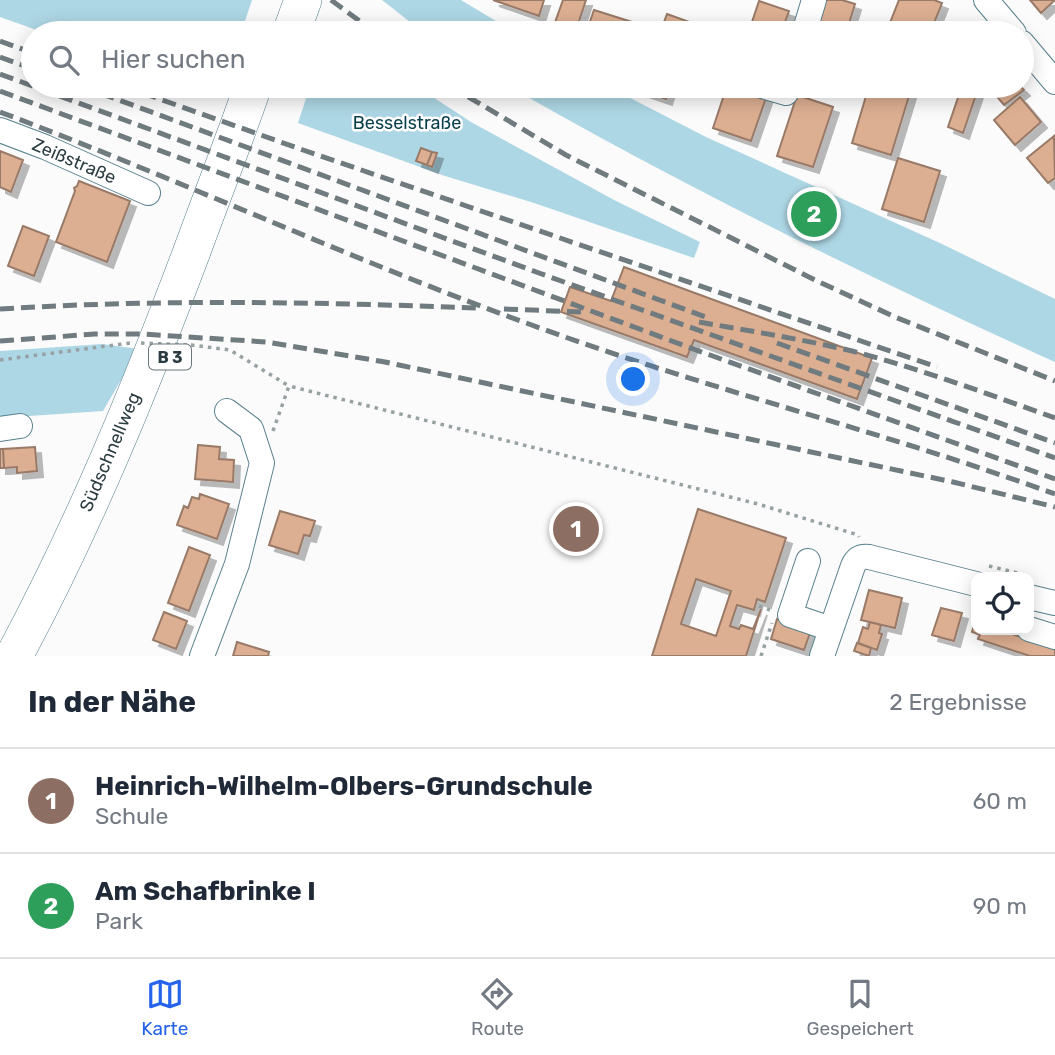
<!DOCTYPE html>
<html lang="de">
<head>
<meta charset="utf-8">
<style>
  :root { --surface:#fff; --page:#f2f2f3; --text:#1f2937; --muted:#747a83; --line:#e0e1e3; --accent:#2563eb }
  body { margin:0; font-family:Rubik,sans-serif; background:var(--page); color:var(--text) }
  .controls { position:absolute; right:21px; bottom:21px; display:grid; overflow:hidden; border-radius:14px; box-shadow:0 4px 18px #0003 }
  .controls button { width:63px; height:63px; display:grid; place-items:center; padding:0; border:0; border-bottom:2px solid var(--line); background:var(--surface); color:var(--text); font:35px sans-serif }
  .you { position:absolute; left:634px; top:380px; width:24px; height:24px; margin:-18px; border:5px solid #fff; border-radius:50%; background:#1a73e8; box-shadow:0 0 0 10px #1a73e833 }
  .badge { display:grid; place-items:center; width:46px; height:46px; border-radius:50%; background:var(--accent); color:#fff; font-size:23px; font-weight:700 }
  .pin { position:absolute; translate:-50% -50%; border:4px solid #fff; box-shadow:0 2px 7px #0006 }
  .list { margin:0; padding:0; list-style:none }
  h2 { display:flex; justify-content:space-between; align-items:center; height:91px; margin:0; padding:0 28px; font-size:30px }
  h2 small { font-size:23px; font-weight:400; color:var(--muted) }
  .list li { display:grid; grid-template-columns:46px 1fr auto; gap:21px; align-items:center; box-sizing:border-box; height:105px; padding:0 28px; border-top:2px solid var(--line) }
  .list b { display:block; font-size:26px; white-space:nowrap }
  .list p { margin:0; font-size:23px; white-space:nowrap; color:var(--muted) }
  .list em { font-size:23px; font-style:normal; color:var(--muted) }
  .icon { flex:none; width:38px; height:38px; fill:none; stroke:currentColor; stroke-width:2; stroke-linecap:round; stroke-linejoin:round }
  .map { position:relative; flex:none; width:1055px; height:656px; overflow:hidden }
  .search { position:absolute; background:var(--surface); box-shadow:0 4px 18px #0003; left:21px; right:21px; top:21px; height:77px; display:flex; align-items:center; gap:18px; box-sizing:border-box; padding:0 24px; border-radius:38px; color:var(--muted); font-size:26px }
  .sheet { height:301px; background:var(--surface) }
  nav { display:flex; justify-content:space-around; align-items:center; box-sizing:border-box; height:98px; border-top:2px solid var(--line); background:var(--surface); font-size:19px; color:var(--muted) }
  nav a { display:grid; justify-items:center; gap:4px }
  nav .on { color:var(--accent) }
  .map>svg:first-child { display:block }
</style>
</head>
<body>
<div class="map">
<svg width="1055" height="656" viewBox="0 0 1055 656">
  <defs>
    <filter id="shadow"><feDropShadow dx="6" dy="6" stdDeviation="0" flood-color="#0004"/></filter>
  </defs>
  <rect width="100%" height="100%" fill="#fbfbfb"/>
  <path fill="#aed7e5" d="M0,0h252l-11,33h-196l-45,-16z
    M382,0h79l55,33h-92z
    M310,86h106l55,36 79,43 66,36 84,41 -6,16 -160,-55 -89,-27 -147,-53z
    M508,86h99l99,51 236,107 113,55v63c-186,-84 -370,-175 -547,-276z
    M102,344l37,5 -36,62 -103,7v-67z"/>
  <path fill="#ddaf92" stroke="#997a67" stroke-width="2" fill-rule="evenodd" filter="url(#shadow)" d="M493,0h51l-5,16z
    M563,0h23l-11,33 -22,-5z
    M823,0h19l13,4 -9,29h-34z
    M899,0h35l8,3 -12,30h-44z
    M1030,0h25l-14,13z
    M759,1l30,10 -8,22h-15l-16,-5z
    M594,10l38,12 -4,11h-42z
    M667,14l28,10 -4,9h-31z
    M644,86h26l-4,13 -23,-8z
    M727,86h12l28,9 -16,46 -38,-13z
    M869,86h43l-21,69 -39,-12z
    M962,86h17l-16,47 -15,-6z
    M1002,86h18l4,4 -20,15 -10,-12z
    M797,95l36,12 -20,60 -36,-11z
    M1020,97l21,25 -26,23 -21,-25z
    M1054,136l1,42 -7,5 -21,-25z
    M421,148l11,4 -5,13 -11,-4z
    M0,151l23,9 -12,32 -11,-5z
    M432,152l5,1 -5,14 -5,-2z
    M898,158l42,13 -16,51 -42,-13z
    M79,181l51,20 -23,61 -51,-20 19,-51 -1,-3 3,-2z
    M23,226l26,10 -15,40 -26,-10z
    M624,267l248,91 -15,41 -163,-59 -7,17 -126,-45 9,-25 41,14z
    M198,445l22,2 -1,12 15,1 -1,22 -38,-3z
    M35,447l2,24 -20,2v-6l-13,1 -1,-19z
    M0,449h3l1,19h-4z
    M200,494l29,10 -12,35 -40,-14 7,-19 4,2 4,-11 7,2z
    M698,509l88,29 -21,64 -8,-3 -3,11 -17,-5 -7,21 9,3 2,-4 12,4 8,-20 -15,47h-94zM696,579l35,12 -15,45 -35,-12z
    M280,511l35,10 -5,15 -6,-1 -6,19 -29,-9z
    M189,547l21,8 -21,56 -21,-8z
    M869,590l33,8 -7,30 -34,-8z
    M941,608l21,5 -8,28 -22,-6z
    M164,612l23,9 -11,28 -23,-9z
    M777,619l34,11 -7,20 -33,-11z
    M976,619v11h6l-2,5 -8,-3z
    M870,622l11,3 -2,8 3,1 -5,16 -19,-7 5,-16 5,2z
    M982,630h18l55,18v8h-25l-52,-17z
    M237,642l32,10 -1,4h-35z
    M857,643l14,5 -2,8 -15,-5z"/>
  <g fill="none" stroke-linecap="round" stroke-linejoin="round">
    <g stroke="#58808c" stroke-width="26">
      <path id="minor" d="M986,0l28,33
        M804,33l10,-33
        M1022,43l33,39
        M762,86l24,7 2,-7
        M0,130l45,17 103,46
        M0,429l20,-3
        M808,561l-18,54 41,14
        M1029,597l26,6
        M1029,629l26,8
        M202,656l35,-92 25,-101 -11,-34 -24,-18
        M822,656l31,-90c3,-7 8,-10 16,-9l107,27"/>
    </g>
    <g stroke="#58808c" stroke-width="38">
      <path id="highway" d="M291,33l12,-33
        M14,656c70,-130 126,-267 178,-405 20,-55 42,-110 61,-165"/>
    </g>
    <path stroke="#97a0a2" stroke-width="3.5" stroke-dasharray="3.5 5" stroke-linecap="butt" d="M191,345l39,5 59,36
      M0,360l130,-17
      M273,431l16,-45 469,118 100,31 1,2
      M989,566l37,9
      M759,606l11,4
      M761,656l11,-33"/>
    <use href="#minor" stroke="#fff" stroke-width="24"/>
    <use href="#highway" stroke="#fff" stroke-width="37"/>
    <path stroke="#707b7f" stroke-width="5" stroke-dasharray="14 7" stroke-linecap="butt" d="M331,0l45,33
      M0,41l33,12
      M0,57l33,12
      M0,74l539,199 516,185
      M81,86l630,233
      M123,86l180,64 634,217
      M450,86l116,69 249,125 80,37 160,64
      M0,91l696,259 359,129
      M0,112c178,67 350,147 529,212 173,64 353,107 526,170
      M0,309c158,-10 317,-7 476,-1
      M504,309l77,3
      M699,322c51,9 102,17 153,29 69,18 136,43 203,67
      M0,341l95,-7h46l126,8 118,20 568,120 102,25
      M777,343l278,100"/>
    <path stroke="#97a0a2" stroke-width="3.5" stroke-dasharray="3.5 5" stroke-linecap="butt" d="M141,343l50,2"/>
  </g>
  <g text-anchor="middle" dominant-baseline="central" stroke-width="5" stroke-linejoin="round" paint-order="stroke">
    <rect fill="#fff" stroke="#6b777b" stroke-width="2" x="149" y="344.5" width="42" height="25" rx="5"/>
    <g font-size="16" font-weight="bold" fill="#2c3d42">
      <text x="170" y="357">B 3</text>
    </g>
    <g font-size="18" fill="#063d4b" stroke="#fff">
      <text x="407" y="123">Besselstraße</text>
    </g>
    <g font-size="18" fill="#2c3d42" stroke="#fff">
      <text transform="translate(74 161) rotate(23)">Zeißstraße</text>
      <text transform="translate(110 452) rotate(-67)">Südschnellweg</text>
    </g>
  </g>
</svg>
<div class="controls">
<button><svg class="icon" aria-label="locate" viewBox="0 0 24 24"><circle cx="12" cy="12" r="6"/><path d="M12 2v4M12 18v4M2 12h4M18 12h4"/></svg></button>
</div>
<div class="you"></div>
<div class="pin badge" style="left:576px;top:529px;background:#8d6e63">1</div>
<div class="pin badge" style="left:814px;top:214px;background:#2e9e5b">2</div>
<div class="search"><svg class="icon" aria-label="search" viewBox="0 0 24 24"><circle cx="10" cy="10" r="6"/><path d="M15 15l6 6"/></svg>Hier suchen</div>
</div>
<section class="sheet">
<h2>In der Nähe<small>2 Ergebnisse</small></h2>
<ul class="list">
<li><span class="badge" style="background:#8d6e63">1</span><div><b>Heinrich-Wilhelm-Olbers-Grundschule</b><p>Schule</p></div><em>60 m</em></li>
<li><span class="badge" style="background:#2e9e5b">2</span><div><b>Am Schafbrinke I</b><p>Park</p></div><em>90 m</em></li>
</ul>
</section>
<nav>
<a class="on"><svg class="icon" aria-label="map" viewBox="0 0 24 24"><path d="M3 6l6-2 6 2 6-2v14l-6 2-6-2-6 2zM9 4v14M15 6v14"/></svg>Karte</a>
<a><svg class="icon" aria-label="directions" viewBox="0 0 24 24"><path d="M12 3l9 9-9 9-9-9zM9 14v-3h6M13 9l2 2-2 2"/></svg>Route</a>
<a><svg class="icon" aria-label="saved" viewBox="0 0 24 24"><path d="M7 4h10v16l-5-4-5 4z"/></svg>Gespeichert</a>
</nav>
</body>
</html>
